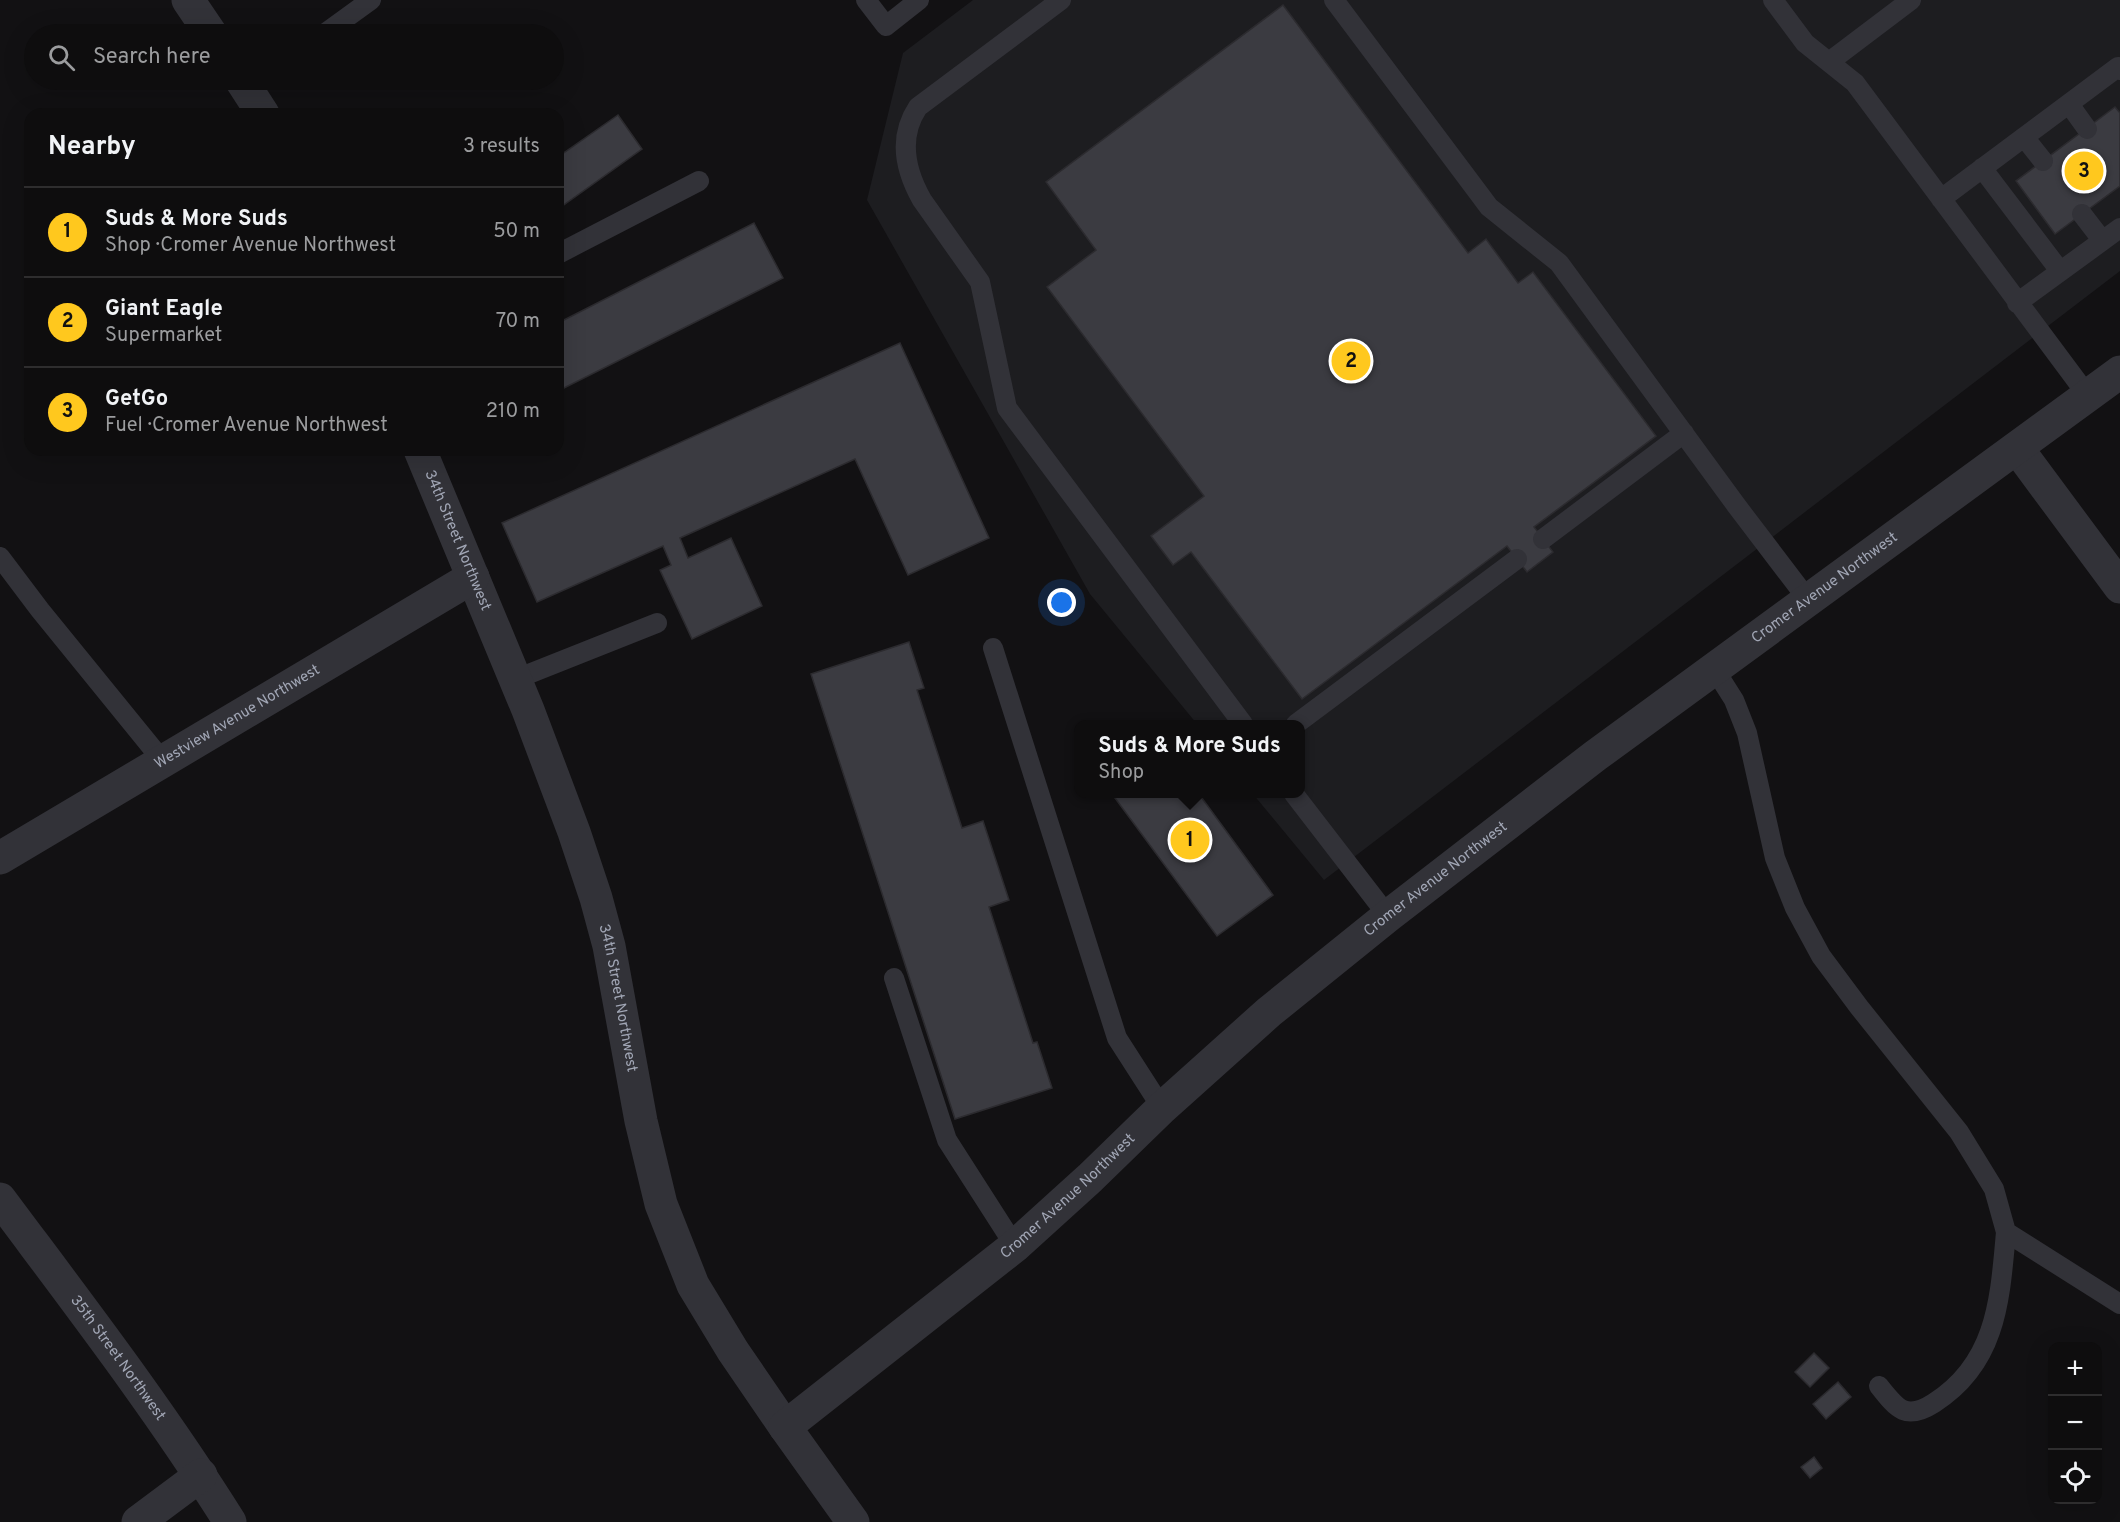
<!DOCTYPE html>
<html lang="en">
<head>
<meta charset="utf-8">
<style>
  :root { --surface:#0e0d0e; --page:#171617; --text:#f1f3f6; --muted:#9b9c9e; --line:#2e2d2e; --accent:#ffc81e }
  body { margin:0; font-family:Overpass,sans-serif; background:var(--page); color:var(--text) }
  .controls { position:absolute; right:18px; bottom:18px; display:grid; overflow:hidden; border-radius:12px; box-shadow:0 6px 24px #0002 }
  .controls button { width:54px; height:54px; display:grid; place-items:center; padding:0; border:0; border-bottom:2px solid var(--line); background:var(--surface); color:var(--text); font:30px sans-serif }
  .you { position:absolute; left:1062px; top:603px; width:21px; height:21px; margin:-15px; border:4px solid #fff; border-radius:50%; background:#1a73e8; box-shadow:0 0 0 9px #1a73e833 }
  .badge { display:grid; place-items:center; width:39px; height:39px; border-radius:50%; background:var(--accent); color:#111; font-size:20px; font-weight:700 }
  .pin { position:absolute; translate:-50% -50%; border:3px solid #fff; box-shadow:0 2px 6px #0006 }
  .popup { position:absolute; left:1074px; top:720px; width:231px; height:78px; box-sizing:border-box; display:grid; place-content:center; border-radius:12px; background:var(--surface); filter:drop-shadow(0 2px 4px #0005); font-size:20px; white-space:nowrap; color:var(--muted) }
  .popup b { font-size:22px; color:var(--text) }
  .popup::after { content:''; position:absolute; left:50%; top:100%; margin-left:-12px; border:12px solid transparent; border-top-color:var(--surface) }
  .list { margin:0; padding:0; list-style:none }
  h2 { display:flex; justify-content:space-between; align-items:center; height:78px; margin:0; padding:0 24px; font-size:26px }
  h2 small { font-size:20px; font-weight:400; color:var(--muted) }
  .list li { display:grid; grid-template-columns:39px 1fr auto; gap:18px; align-items:center; box-sizing:border-box; height:90px; padding:0 24px; border-top:2px solid var(--line) }
  .list b { display:block; font-size:22px; white-space:nowrap }
  .list p { margin:0; font-size:20px; white-space:nowrap; color:var(--muted) }
  .list em { font-size:20px; font-style:normal; color:var(--muted) }
  .icon { flex:none; width:33px; height:33px; fill:none; stroke:currentColor; stroke-width:2; stroke-linecap:round; stroke-linejoin:round }
  .map { position:relative; flex:none; width:2120px; height:1522px; overflow:hidden }
  .search { position:absolute; background:var(--surface); box-shadow:0 6px 24px #0002; left:24px; top:24px; width:540px; height:66px; display:flex; align-items:center; gap:15px; box-sizing:border-box; padding:0 21px; border-radius:33px; color:var(--muted); font-size:22px }
  .panel { position:absolute; background:var(--surface); box-shadow:0 6px 24px #0002; left:24px; top:108px; width:540px; height:348px; border-radius:18px }
  .map>svg:first-child { display:block }
</style>
</head>
<body>
<div class="map">
<svg width="2120" height="1522" viewBox="0 0 2120 1522">
  <rect width="100%" height="100%" fill="#121113"/>
  <path fill="#1d1d20" d="M973,0h1147v271l-796,609 -71,-86h48v-70h-104l-107,-130 -223,-394 36,-147z"/>
  <path fill="#3b3b41" stroke="#2c2b2f" stroke-width="1.5" d="M1283,5l185,248 18,-14 32,44 15,-11 123,164 -122,91 19,25 -26,20 -20,-26 -205,153 -111,-147 -18,13 -22,-29 53,-40 -157,-209 49,-37 -50,-68z
    M2115,107l5,6v73l-65,48 -39,-53z
    M618,115l24,34 -84,60v-52z
    M754,223l29,55 -225,113v-68z
    M900,343l89,195 -81,37 -53,-116 -175,79 8,20 43,-20 31,68 -70,33 -32,-69 11,-5 -8,-19 -126,56 -35,-79z
    M909,642l15,46 -7,2 45,138 21,-7 26,79 -20,7 44,136 4,-1 15,46 -97,31 -144,-445z
    M1112,794h87l74,101 -56,41z
    M1814,1353l15,15 -19,19 -15,-15z
    M1838,1382l13,15 -25,22 -13,-15z
    M1814,1457l8,11 -12,10 -9,-11z"/>
  <g fill="none" stroke-linecap="round" stroke-linejoin="round">
    <path stroke="#323238" stroke-width="20" d="M866,0l20,26 33,-26
      M1061,0l-143,107c-20,30 -13,63 4,93l58,82 27,126 236,316
      M1334,0l155,207 70,56 177,242 73,96
      M1773,0l32,43 50,40 233,313
      M324,34l47,-34
      M1829,62l82,-62
      M2069,104l18,25
      M2024,137l19,24
      M1982,168l78,103
      M1941,199l177,-132 2,3
      M2082,214l20,26
      M558,254l141,-73
      M2017,303l103,-75
      M1543,539l141,-106
      M0,557l40,53 122,150
      M993,648l124,390 45,70
      M1715,670l19,30 13,33 28,125 20,50 26,48 38,51 100,125 35,57 12,43
      M516,679l141,-56
      M1296,724l221,-165
      M1294,794l94,122
      M894,978l53,162 68,106
      M1879,1386c18,23 27,35 55,17 63,-40 66,-104 72,-171l114,72"/>
    <g stroke="#323238" stroke-width="33">
      <path d="M188,0l23,34"/>
      <path d="M241,80l22,34"/>
      <path d="M2017,448l103,139"/>
      <path id="s1" d="M420,450l108,260 46,122 22,66 13,48 32,175 20,83 32,81 40,66 52,76"/>
      <path id="s2" d="M0,858l473,-281"/>
      <path id="s3" d="M0,1199c79,106 160,211 230,323"/>
      <path d="M138,1522l63,-47"/>
    </g>
    <path stroke="#323238" stroke-width="33" id="s4" d="M853,1522l-68,-95 230,-181 75,-68 72,-70 107,-96 119,-96 207,-160 525,-384"/>
  </g>
  <g text-anchor="middle" dominant-baseline="central" stroke-width="4.5" stroke-linejoin="round" paint-order="stroke">
    <g font-size="15" fill="#a1a6b5" stroke="#0d0c0e">
      <text stroke="none"><textPath href="#s1" startOffset="98">34th Street Northwest</textPath></text>
      <text stroke="none"><textPath href="#s4" startOffset="1454">Cromer Avenue Northwest</textPath></text>
      <text stroke="none"><textPath href="#s2" startOffset="276">Westview Avenue Northwest</textPath></text>
      <text stroke="none"><textPath href="#s4" startOffset="968">Cromer Avenue Northwest</textPath></text>
      <text stroke="none"><textPath href="#s1" startOffset="584">34th Street Northwest</textPath></text>
      <text stroke="none"><textPath href="#s4" startOffset="482">Cromer Avenue Northwest</textPath></text>
      <text stroke="none"><textPath href="#s3" startOffset="198">35th Street Northwest</textPath></text>
    </g>
  </g>
</svg>
<div class="controls">
<button>+</button>
<button>−</button>
<button><svg class="icon" aria-label="locate" viewBox="0 0 24 24"><circle cx="12" cy="12" r="6"/><path d="M12 2v4M12 18v4M2 12h4M18 12h4"/></svg></button>
</div>
<div class="you"></div>
<div class="pin badge" style="left:1190px;top:840px">1</div>
<div class="popup"><b>Suds &amp; More Suds</b>Shop</div>
<div class="pin badge" style="left:1351px;top:361px">2</div>
<div class="pin badge" style="left:2084px;top:171px">3</div>
<div class="search"><svg class="icon" aria-label="search" viewBox="0 0 24 24"><circle cx="10" cy="10" r="6"/><path d="M15 15l6 6"/></svg>Search here</div>
<section class="panel">
<h2>Nearby<small>3 results</small></h2>
<ul class="list">
<li><span class="badge">1</span><div><b>Suds &amp; More Suds</b><p>Shop · Cromer Avenue Northwest</p></div><em>50 m</em></li>
<li><span class="badge">2</span><div><b>Giant Eagle</b><p>Supermarket</p></div><em>70 m</em></li>
<li><span class="badge">3</span><div><b>GetGo</b><p>Fuel · Cromer Avenue Northwest</p></div><em>210 m</em></li>
</ul>
</section>
</div>
</body>
</html>
